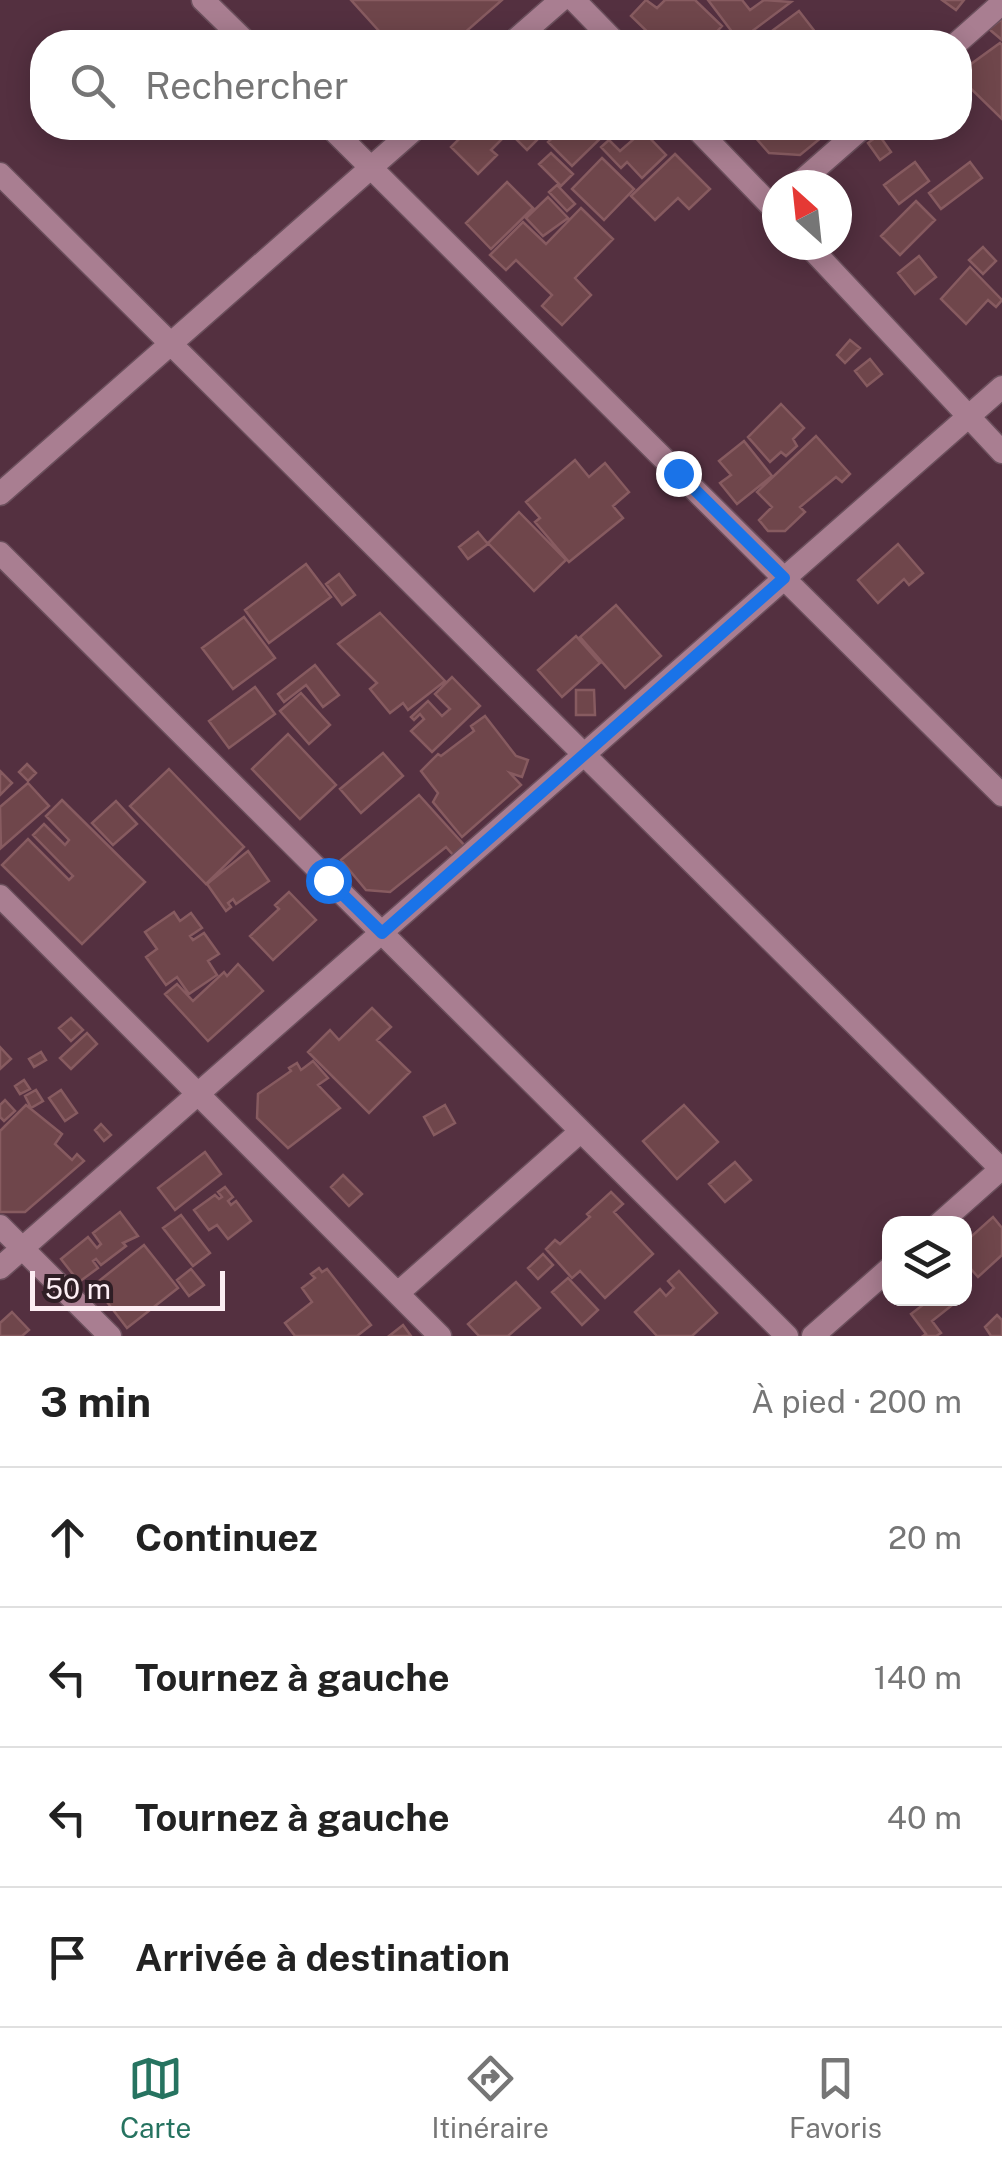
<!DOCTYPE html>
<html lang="fr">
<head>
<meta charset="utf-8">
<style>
  :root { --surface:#fff; --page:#f2f2f2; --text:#222; --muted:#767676; --line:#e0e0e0; --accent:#267360 }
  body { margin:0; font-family:"Public Sans",sans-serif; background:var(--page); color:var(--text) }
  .controls { position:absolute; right:30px; bottom:30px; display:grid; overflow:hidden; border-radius:20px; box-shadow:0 5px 25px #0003 }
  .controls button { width:90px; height:90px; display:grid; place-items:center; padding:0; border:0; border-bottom:2px solid var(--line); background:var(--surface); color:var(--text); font:50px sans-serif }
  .compass { position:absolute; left:762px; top:170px; width:90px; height:90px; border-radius:50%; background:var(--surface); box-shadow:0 5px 25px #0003; rotate:333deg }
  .scale { position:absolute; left:30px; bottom:25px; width:195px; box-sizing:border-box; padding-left:10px; border:5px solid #fcedf3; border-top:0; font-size:28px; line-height:35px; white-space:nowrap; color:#fcedf3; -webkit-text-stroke:8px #2f1e25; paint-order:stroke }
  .stop { position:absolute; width:30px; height:30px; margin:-22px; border:8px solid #1a73e8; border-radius:50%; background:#fff }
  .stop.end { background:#1a73e8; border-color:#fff; box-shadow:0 2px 10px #0008 }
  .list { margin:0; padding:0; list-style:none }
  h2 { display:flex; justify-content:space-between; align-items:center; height:130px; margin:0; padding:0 40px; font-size:42px }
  h2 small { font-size:32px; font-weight:400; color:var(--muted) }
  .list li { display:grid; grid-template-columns:65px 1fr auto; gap:30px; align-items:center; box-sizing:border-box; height:140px; padding:0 40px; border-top:2px solid var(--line) }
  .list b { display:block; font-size:38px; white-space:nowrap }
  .list em { font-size:32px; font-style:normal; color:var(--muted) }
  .icon { flex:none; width:55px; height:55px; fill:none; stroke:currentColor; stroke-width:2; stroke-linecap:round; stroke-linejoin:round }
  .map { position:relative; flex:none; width:1002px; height:1336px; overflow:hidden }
  .search { position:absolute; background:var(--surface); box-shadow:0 5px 25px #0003; left:30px; right:30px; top:30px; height:110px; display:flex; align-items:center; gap:25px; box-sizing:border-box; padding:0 35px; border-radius:40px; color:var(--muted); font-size:38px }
  .sheet { height:690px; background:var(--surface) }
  nav { display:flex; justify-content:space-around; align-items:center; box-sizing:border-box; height:140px; border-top:2px solid var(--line); background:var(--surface); font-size:28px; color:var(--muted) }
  nav a { display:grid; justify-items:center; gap:5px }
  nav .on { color:var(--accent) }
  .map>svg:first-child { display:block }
</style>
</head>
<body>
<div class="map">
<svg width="1002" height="1336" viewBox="0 0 1002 1336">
  <rect width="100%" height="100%" fill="#543040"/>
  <path fill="#6f464b" stroke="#875b60" stroke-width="2.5" d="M351,0h151l-48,42h-65z
    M646,0l11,8 8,-8h30l27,26 -15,16h-49l-27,-26z
    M708,0h34l8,10 14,-10 27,2 -52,39z
    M942,0h22l-8,10z
    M799,11l24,31h-66z
    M1002,19v21l-13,-11z
    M1000,43l2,2v74l-42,-41v-6z
    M470,128h35l4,4 -18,18 6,5 -19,19 -27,-27z
    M505,128h44l-22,22z
    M563,128h42l3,3 -36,35 -24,-24z
    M625,128h15l26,27 -24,23 -15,-16 -6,6 -20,-21 8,-7 11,11 15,-13z
    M747,128h86l-33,27 -31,-2z
    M879,135l12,17 -11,8 -12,-17z
    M551,153l22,21 -12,12 -22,-22z
    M675,154l35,35 -21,20 -11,-11 -23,22 -24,-24z
    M602,158l32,31 -30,31 -32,-31z
    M915,162l14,19 -30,23 -15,-19z
    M970,162l12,16 -41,31 -12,-16z
    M507,182l26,26 -42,41 -25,-26z
    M557,185l18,19 -8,7 -18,-19z
    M548,197l20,21 -25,18 -17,-18z
    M916,201l19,19 -35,35 -19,-19z
    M581,208l32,31 -38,39 16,17 -29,30 -20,-19 10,-11 -36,-35 -10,10 -16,-15 33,-33 23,22z
    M983,247l13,14 -13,13 -14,-14z
    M919,256l17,21 -21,17 -17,-21z
    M970,267l32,33 -6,7 -8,-7 -22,24 -25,-25z
    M850,340l10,8 -15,15 -8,-8z
    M870,359l12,15 -15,12 -12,-15z
    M781,404l23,24 -11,11 4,7 -11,10 -5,-4 -11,10 -22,-25z
    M816,436l34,38 -8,8 -6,-5 -36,30 5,5 -20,19h-17l-9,-11 13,-13 -15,-15z
    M744,441l28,35 -35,28 -17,-21 11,-8 -12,-14z
    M575,460l14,17 16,-14 24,29 -16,14 10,12 -54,44 -34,-40 5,-4 -14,-16z
    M519,512l47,48 -32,31 -46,-48z
    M478,532l10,12 -20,15 -9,-12z
    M898,544l25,29 -14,12 -5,-6 -26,24 -20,-23z
    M306,564l25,33 -62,46 -24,-33z
    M339,574l16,21 -13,10 -16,-21z
    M616,605l45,51 -36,32 -45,-51z
    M380,613l65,68 -37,29 -5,-7 -13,10 -20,-24 7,-6 -39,-39z
    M244,617l31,41 -42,31 -31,-41z
    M576,636l24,27 -38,34 -24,-27z
    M315,665l24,30 -16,12 -17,-22 -22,17 -6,-8z
    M452,677l28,29 -48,46 -21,-21 13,-12 -4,-5 -6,6 -3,-3 17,-16 14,15 8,-7 -15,-15z
    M255,687l20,27 -46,34 -20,-27z
    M576,690h18l1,25h-19z
    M301,693l29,32 -21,19 -29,-33z
    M485,716l31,40 12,4 -6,17 -12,-4 11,12 -59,52 -29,-35 5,-9 -17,-22 17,-17 3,2 33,-25 -3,-5z
    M288,734l48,51 -36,34 -48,-50z
    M383,753l20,23 -42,37 -21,-24z
    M27,764l9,9 -8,8 -9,-9z
    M169,769l75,78 -38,37 -76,-78z
    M0,771l12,12 -12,12z
    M28,783l21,23 -48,42 -1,-41z
    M419,795l46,51 -11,10 -8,-9 -56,45 -24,-2 -25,-30z
    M62,800l83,82 -63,62 -80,-79 26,-26 41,41 4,-4 -40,-41 11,-11 21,21 4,-5 -23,-24z
    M116,801l21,23 -24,21 -21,-22z
    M248,851l21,30 -33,23 -3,-5 -5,4 3,4 -5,4 -19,-27z
    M289,892l27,28 -43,40 -23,-24 29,-27 -4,-4z
    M174,912l6,9 11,-8 11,15 -12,8 3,4 11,-7 15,21 -11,7 9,14 -28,19 -12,-17 -11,8 -20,-28 11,-8 -12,-17z
    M238,964l25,27 -55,50 -43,-47 12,-10 16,17 31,-29 3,4z
    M372,1008l19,19 -14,13 33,32 -41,41 -61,-61 22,-22 9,10z
    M71,1018l12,12 -12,11 -12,-13z
    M87,1033l10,11 -26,25 -11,-11z
    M0,1047l11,12 -11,10z
    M41,1052l5,8 -12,7 -5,-8z
    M313,1061l15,17 -10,7 22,23 -52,40 -31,-30 1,-24 33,-23 -2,-3 8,-5 4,7z
    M24,1080l6,9 -10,5 -5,-8z
    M36,1090l7,11 -12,7 -6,-12z
    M61,1090l16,23 -12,8 -16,-23z
    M5,1100l10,11 -11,10 -4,-4v-12z
    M26,1105l36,29 -7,10 17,16 5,-6 7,7 -59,51h-25v-81z
    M445,1105l10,18 -21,12 -10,-18z
    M684,1105l34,37 -41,37 -34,-38z
    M101,1124l10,11 -7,6 -9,-11z
    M205,1152l16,22 -46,36 -17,-22z
    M735,1162l16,18 -26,22 -16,-18z
    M343,1175l19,19 -13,12 -18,-19z
    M225,1187l8,10 -5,4 3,4 5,-4 15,20 -23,18 -11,-14 -8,5 -15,-20 21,-15 4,4 3,-2 -4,-5z
    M611,1192l12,12 -9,8 39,42 -48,44 -25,-27 -8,7 -26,-29 9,-9 5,4 30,-27 -3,-3z
    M120,1212l18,24 -15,7 3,3 -25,19 -5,-6 -3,2 5,7 -19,14 -18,-23 27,-22 9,11 4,-4 -8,-11z
    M181,1215l29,38 -17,13 -30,-38z
    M993,1217l9,11v27l-24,22 -14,-16v-18z
    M144,1245l34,43 -51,40 -33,-43z
    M543,1254l10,11 -15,14 -10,-11z
    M319,1268l3,4 5,-3 44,56 -14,11h-62l-10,-13 27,-21 -10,-14 13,-10 -4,-4z
    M191,1269l13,16 -15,11 -12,-16z
    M679,1271l38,42 -25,23h-35l-22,-24 25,-23 6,7 8,-8 -6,-7z
    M568,1278l30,32 -16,15 -30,-33z
    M516,1282l24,26 -32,28h-29l-11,-12z
    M932,1298h21l3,4 -24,19 9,12 -5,3h-13l3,-2 -15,-20z
    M12,1312l17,18 -7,6h-22v-13z
    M997,1315l5,5v16h-11l-6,-9z
    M403,1325l8,11h-22z"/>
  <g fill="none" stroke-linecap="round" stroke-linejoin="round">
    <g stroke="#6b4f5c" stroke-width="25">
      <path id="street" d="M203,0l43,42
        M574,0l41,42
        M513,42l48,-42
        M958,42l44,-39
        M331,128l671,667
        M696,128l81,84
        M0,174l1002,996
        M797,185l65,-57
        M808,245l194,207
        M0,494l416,-366
        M0,553l787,783
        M0,896l440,440
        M939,1224l63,-56
        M0,1226l110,110
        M0,1268l1002,-881
        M398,1293l183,-162
        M813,1336l77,-68"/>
    </g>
    <use href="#street" stroke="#a97e91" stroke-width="22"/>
  </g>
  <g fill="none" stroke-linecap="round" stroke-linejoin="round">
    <path stroke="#1a73e8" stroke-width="12" d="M328,880l54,53 402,-355 -106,-105"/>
  </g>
</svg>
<div class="controls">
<button><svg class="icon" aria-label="layers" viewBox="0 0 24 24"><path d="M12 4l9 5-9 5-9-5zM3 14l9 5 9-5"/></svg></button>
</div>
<svg class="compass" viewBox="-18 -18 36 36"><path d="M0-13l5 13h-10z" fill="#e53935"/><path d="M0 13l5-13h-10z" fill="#767676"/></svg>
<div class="scale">50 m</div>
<div class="stop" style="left:328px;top:880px"></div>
<div class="stop end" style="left:678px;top:473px"></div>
<div class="search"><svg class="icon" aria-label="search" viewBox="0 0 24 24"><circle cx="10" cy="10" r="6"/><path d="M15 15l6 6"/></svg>Rechercher</div>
</div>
<section class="sheet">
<h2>3 min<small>À pied · 200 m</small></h2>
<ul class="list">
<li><svg class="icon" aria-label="ahead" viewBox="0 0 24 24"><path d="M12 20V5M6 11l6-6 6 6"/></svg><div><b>Continuez</b></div><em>20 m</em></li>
<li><svg class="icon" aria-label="left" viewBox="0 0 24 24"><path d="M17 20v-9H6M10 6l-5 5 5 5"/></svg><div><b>Tournez à gauche</b></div><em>140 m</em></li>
<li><svg class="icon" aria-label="left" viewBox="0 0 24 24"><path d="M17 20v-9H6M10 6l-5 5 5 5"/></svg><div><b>Tournez à gauche</b></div><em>40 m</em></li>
<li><svg class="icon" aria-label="arrive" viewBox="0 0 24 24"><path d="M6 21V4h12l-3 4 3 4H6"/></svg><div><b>Arrivée à destination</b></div></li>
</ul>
</section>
<nav>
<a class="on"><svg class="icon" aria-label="map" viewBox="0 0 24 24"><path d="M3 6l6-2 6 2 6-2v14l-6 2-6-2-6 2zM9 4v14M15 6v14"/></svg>Carte</a>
<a><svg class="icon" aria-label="directions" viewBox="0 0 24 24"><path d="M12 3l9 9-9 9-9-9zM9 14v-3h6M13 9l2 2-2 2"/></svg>Itinéraire</a>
<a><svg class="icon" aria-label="saved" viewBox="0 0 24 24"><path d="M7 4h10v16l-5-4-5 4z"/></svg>Favoris</a>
</nav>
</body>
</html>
